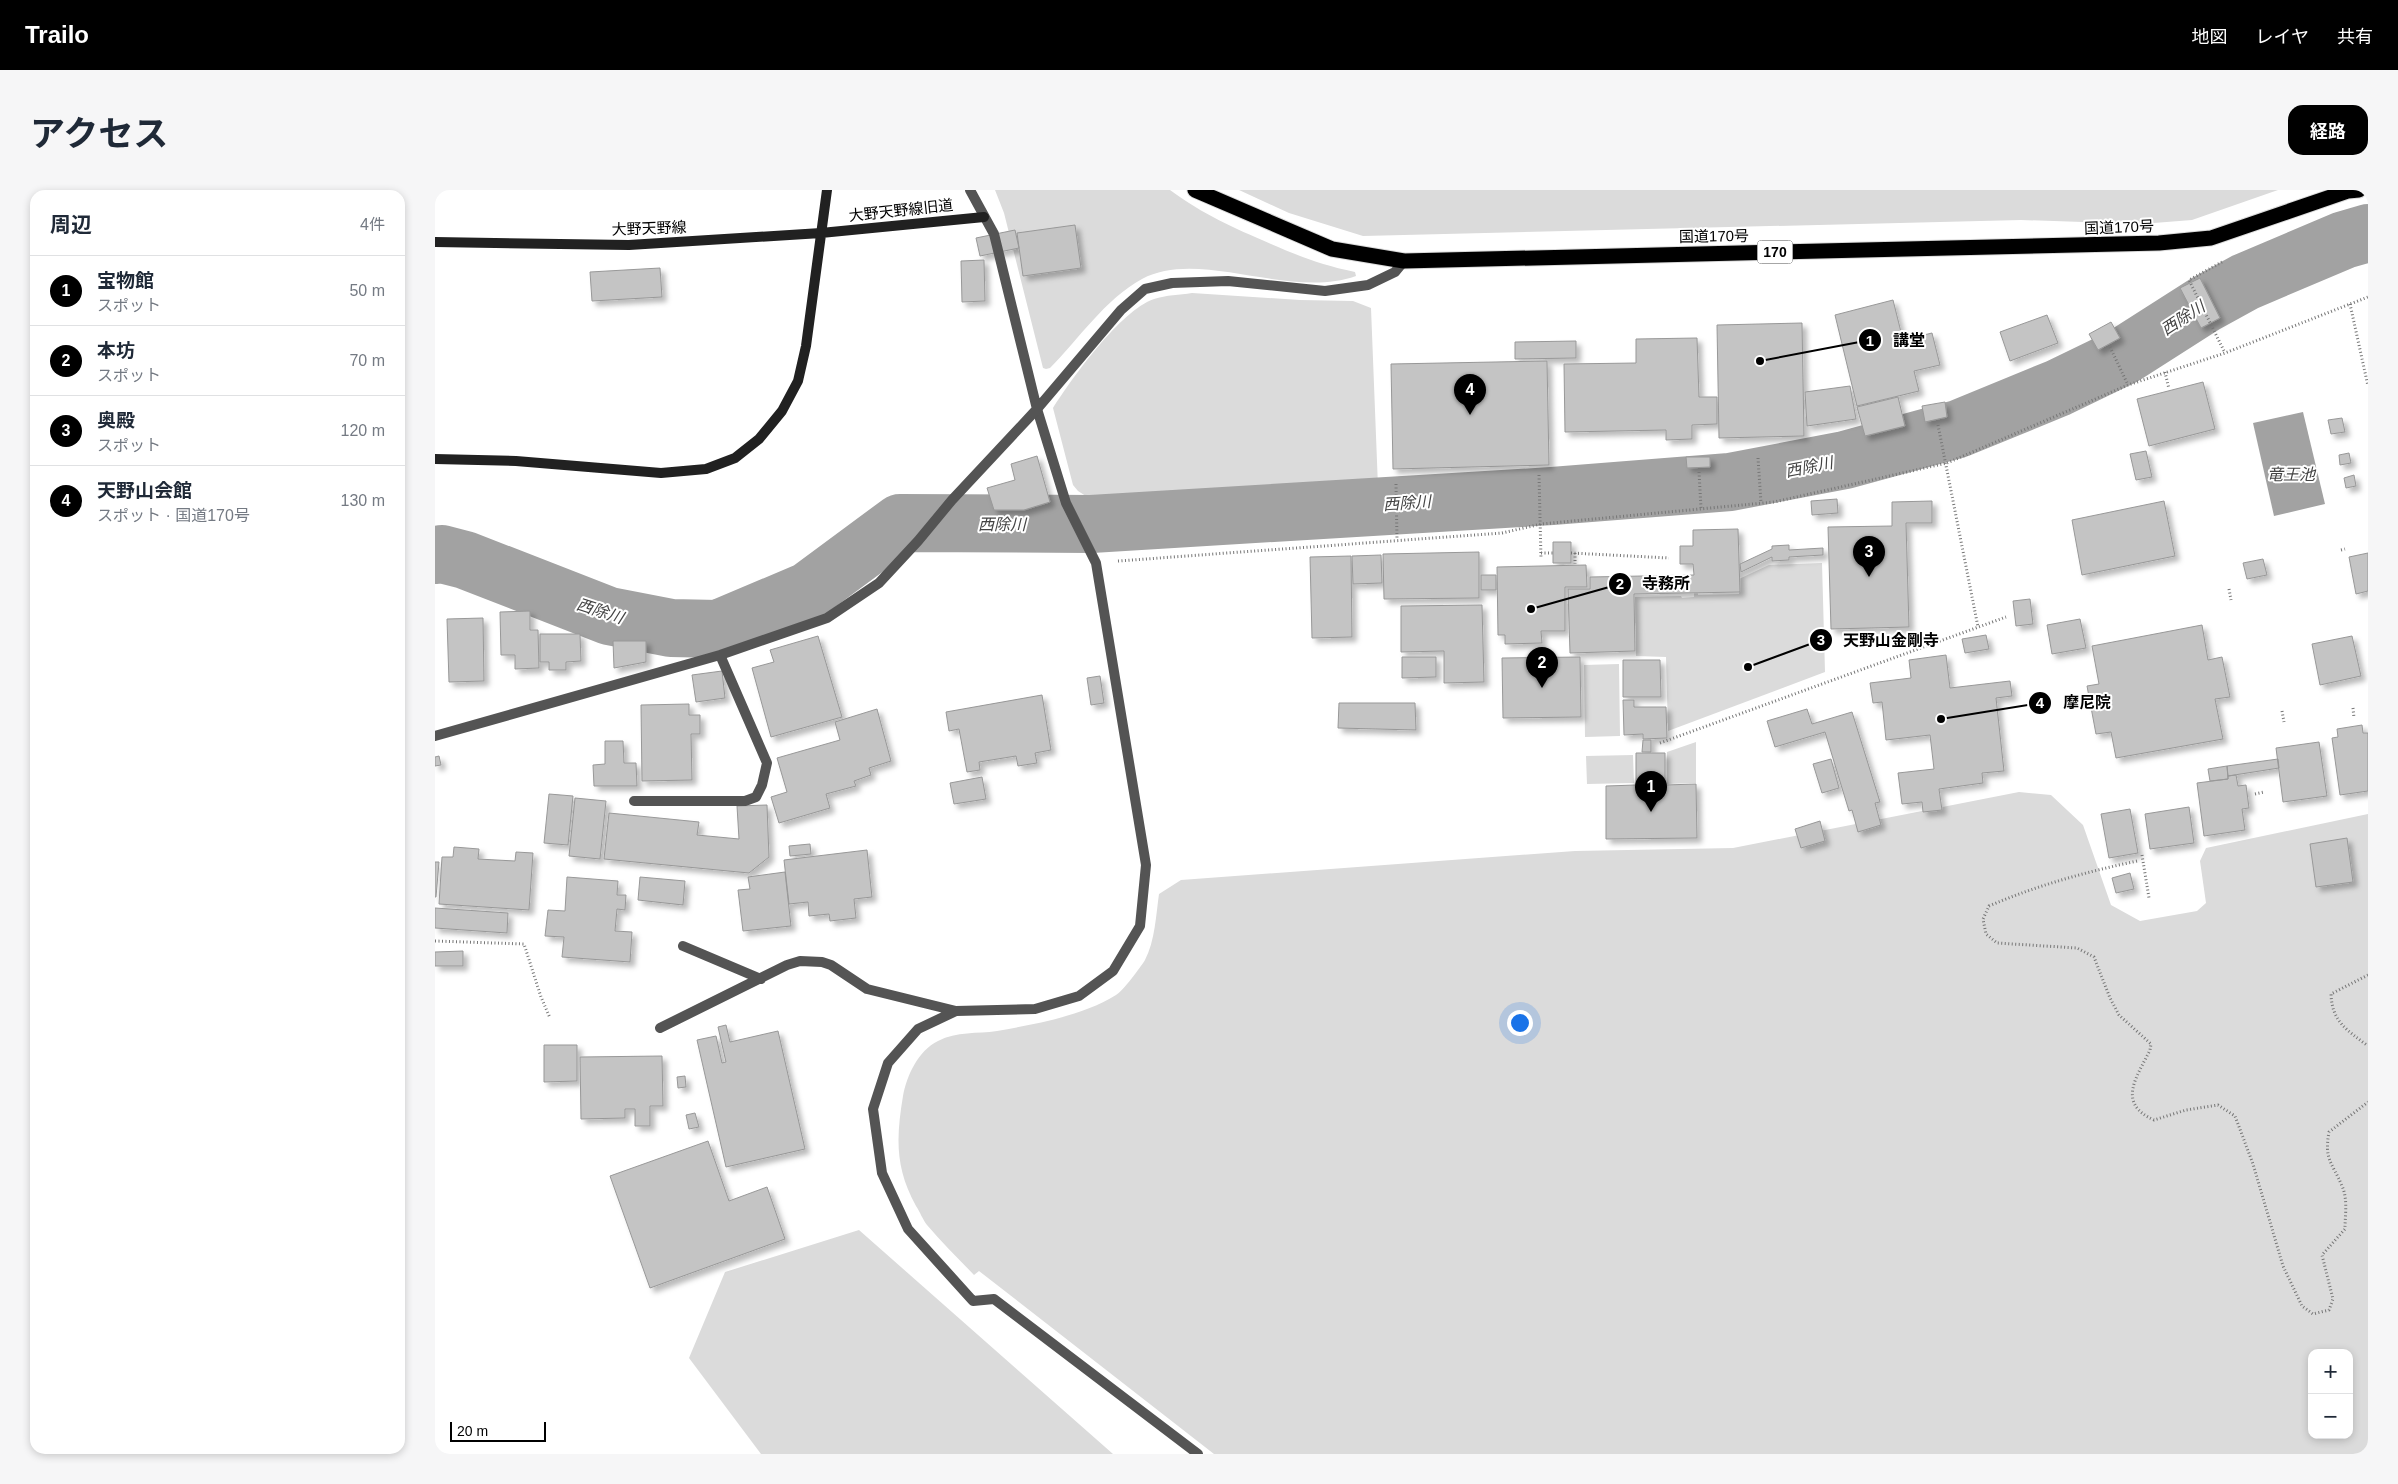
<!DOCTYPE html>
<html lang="ja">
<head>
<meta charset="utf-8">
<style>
  :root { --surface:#fff; --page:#f6f6f7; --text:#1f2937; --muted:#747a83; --line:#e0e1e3; --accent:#000 }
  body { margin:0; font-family:Arial,"Noto Sans JP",sans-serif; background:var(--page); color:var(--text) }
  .controls { position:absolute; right:15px; bottom:15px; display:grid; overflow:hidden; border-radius:10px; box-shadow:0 2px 8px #0003 }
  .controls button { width:45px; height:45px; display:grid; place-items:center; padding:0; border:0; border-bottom:1px solid var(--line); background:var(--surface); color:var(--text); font:25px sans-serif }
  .scale { position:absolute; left:15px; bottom:12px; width:96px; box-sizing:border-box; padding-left:5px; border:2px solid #000; border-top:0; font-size:14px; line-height:18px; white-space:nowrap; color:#000; -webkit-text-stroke:4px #fff; paint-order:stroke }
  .you { position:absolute; left:1084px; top:832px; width:18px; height:18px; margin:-12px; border:4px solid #fff; border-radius:50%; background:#1a73e8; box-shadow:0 0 0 8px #1a73e833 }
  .badge { display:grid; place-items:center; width:32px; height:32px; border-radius:50%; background:var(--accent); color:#fff; font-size:16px; font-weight:700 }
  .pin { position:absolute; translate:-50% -41px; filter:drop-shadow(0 1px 2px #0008) }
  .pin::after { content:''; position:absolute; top:26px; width:18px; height:15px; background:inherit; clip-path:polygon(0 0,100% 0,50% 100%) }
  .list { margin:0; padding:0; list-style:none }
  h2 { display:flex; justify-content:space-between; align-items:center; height:65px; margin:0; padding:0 20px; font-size:21px }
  h2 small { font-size:16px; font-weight:400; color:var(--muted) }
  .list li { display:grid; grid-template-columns:32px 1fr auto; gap:15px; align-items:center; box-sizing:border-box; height:70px; padding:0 20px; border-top:1px solid var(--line) }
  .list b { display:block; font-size:19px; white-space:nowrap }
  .list p { margin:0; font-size:16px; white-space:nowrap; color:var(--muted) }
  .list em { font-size:16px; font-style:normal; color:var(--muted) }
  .map { position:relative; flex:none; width:1933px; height:1264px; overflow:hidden; border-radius:15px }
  header { display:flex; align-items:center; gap:30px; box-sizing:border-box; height:70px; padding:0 25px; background:var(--accent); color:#fff }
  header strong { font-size:24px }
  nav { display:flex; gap:28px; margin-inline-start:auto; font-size:18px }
  .intro { display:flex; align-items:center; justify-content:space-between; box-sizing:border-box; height:120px; padding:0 30px }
  h1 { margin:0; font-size:35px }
  .button { padding:12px 22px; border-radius:15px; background:var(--accent); color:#fff; font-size:18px; font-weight:700 }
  main { display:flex; gap:30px; padding:0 30px }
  aside { flex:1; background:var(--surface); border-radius:15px; box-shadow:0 2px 8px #0003 }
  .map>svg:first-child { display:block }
</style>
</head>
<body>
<header>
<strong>Trailo</strong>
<nav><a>地図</a><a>レイヤ</a><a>共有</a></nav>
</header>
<div class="intro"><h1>アクセス</h1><a class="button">経路</a></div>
<main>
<aside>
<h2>周辺<small>4件</small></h2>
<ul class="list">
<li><span class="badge">1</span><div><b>宝物館</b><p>スポット</p></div><em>50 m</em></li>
<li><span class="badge">2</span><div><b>本坊</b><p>スポット</p></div><em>70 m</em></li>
<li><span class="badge">3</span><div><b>奥殿</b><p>スポット</p></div><em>120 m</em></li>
<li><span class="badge">4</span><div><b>天野山会館</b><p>スポット · 国道170号</p></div><em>130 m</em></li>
</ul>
</aside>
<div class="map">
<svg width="1933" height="1264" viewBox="0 0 1933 1264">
  <defs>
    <filter id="shadow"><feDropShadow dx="4.5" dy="4.5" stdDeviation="2.5" flood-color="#0004"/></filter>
  </defs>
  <rect width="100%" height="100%" fill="#fff"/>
  <path fill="#dbdbdb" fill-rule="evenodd" d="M560,0h175c34,25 62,37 101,54 30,13 51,21 84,28l1,4c-67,24 -156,-28 -214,3 -37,20 -63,60 -92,89l-4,1 -3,-1 -39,-155z
    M804,0h1039l-86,30 -51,4 -120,-4 -658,16 -74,-23z
    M757,103l108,7 53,1 18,7 7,179 -21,4 -243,23 -36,-23 -5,-6 -20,-77c20,-31 67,-97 101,-109 12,-4 26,-4 38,-6z
    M1387,373l3,109 -157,59 -2,-74 -30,-1 -1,-59 46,-1 1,2 12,-1v-4h4v2l41,-1v-15l30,-14z
    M1184,474l1,72 -35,1 -1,-72z
    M1261,552v41l-29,1v-32z
    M1198,565l1,28 -47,1 -1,-28z
    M1584,602l32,3 32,30 28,80 29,16 57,-10 9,-8 -6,-42 6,-13 162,-34v640h-1154l-235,-183 -5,4c-15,-16 -32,-32 -47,-50 -4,-5 -7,-13 -11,-19 -21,-38 -20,-68 -13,-110 4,-21 15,-45 35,-55 19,-10 39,-7 59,-10 39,-7 85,-15 119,-36 7,-4 24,-27 29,-35 10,-19 11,-45 14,-66l22,-14 394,-29 158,-3zM1877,1163h37v82h-37z
    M424,1040l254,224h-352l-72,-96 36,-86z"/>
  <path fill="#a2a2a2" d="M1868,222l22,92 -51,12 -21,-93z"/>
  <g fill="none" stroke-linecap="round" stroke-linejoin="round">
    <path stroke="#a2a2a2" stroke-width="58" d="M0,365l7,-1 23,6 144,56 62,12 47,1 90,-38 92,-68 191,1 461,-28 178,-14 115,-22 113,-31 100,-41 64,-31 83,-53 40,-22 99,-42 24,-7"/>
  </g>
  <path fill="#c4c4c4" stroke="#989898" filter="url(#shadow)" d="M640,35l6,43 -58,8 -6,-43z
    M580,40l4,18 -39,8 -4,-18z
    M549,70l1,41 -23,1 -1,-41z
    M225,78l2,29 -70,4 -2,-29z
    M1765,88l20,40 -19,10 -21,-40z
    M1458,110l10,40 29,-7 8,32 -26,6 5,20 -62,15 -22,-91z
    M1612,125l11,28 -48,18 -10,-29z
    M1676,132l9,16 -22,12 -9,-16z
    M1367,133l2,113 -85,2 -2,-113z
    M1262,148l2,59h18v27l-25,1v14l-26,1v-10l-101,2 -1,-68 72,-1v-24z
    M1141,151v17l-61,1v-17z
    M1112,171l2,104 -156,4 -2,-105z
    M1768,192l12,47 -66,17 -12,-47z
    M1415,196l6,33 -49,7 -2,-34z
    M1463,207l7,29 -40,10 -8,-29z
    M1510,212l2,15 -22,5 -3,-16z
    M1907,228l3,14 -14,2 -3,-14z
    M1711,261l6,26 -16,3 -6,-26z
    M1914,263l2,10 -11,2 -1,-10z
    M602,266l13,46 -26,8h-30l-7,-22 28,-8 -4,-16z
    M1251,267h24v10l-23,1z
    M1919,285l2,11 -10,2 -2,-10z
    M1402,309l1,14 -26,2 -1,-14z
    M1497,311v22h-26l3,104 -78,2 -3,-102 64,-1v-24z
    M1729,311l11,55 -93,19 -10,-55z
    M1303,339l2,63 -106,2 1,57 -65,2 -2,-64h22v-12l104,-2 -1,-11h-13v-18h13v-16z
    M1118,352h18v21h-18z
    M1354,355v5l34,-2v7l-34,2v3l-17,1v-4l-31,15 -1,-8 32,-15v-3z
    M1044,362v46l-95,1 -1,-45z
    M1933,363v38l-12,3 -7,-37z
    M946,365l1,28 -29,1 -1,-28z
    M916,366l1,81 -40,1 -2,-81z
    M1828,369l4,16 -20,4 -4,-16z
    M1151,375l1,22h-22v44h-24l1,12 -37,1v-9h-7l-1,-68z
    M1046,385h15v15h-15z
    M1595,409l3,25 -17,2 -3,-25z
    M1047,415l2,77 -40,1v-32l-43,1v-46z
    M95,421v19h8l1,38 -24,1v-14h-14l-1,-43z
    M48,428l1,63 -35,1 -2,-63z
    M1645,429l6,29 -34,6 -5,-29z
    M1767,435l6,35 14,-3 8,40 -15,2 8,40 -107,19 -5,-26 -15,2 -9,-48 12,-2 -7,-38z
    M105,444h40l1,27 -15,1v8h-17v-8h-9z
    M1551,445l3,14 -24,4 -3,-14z
    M383,446l24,81 -71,20 -19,-69 22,-6 -4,-12z
    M1917,446l9,40 -41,9 -8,-41z
    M178,451h33v21l-32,6z
    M1511,465l4,33 60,-7 2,15 -16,2 8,73 -22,2 1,10 -44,6 3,21 -19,2 -1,-10 -20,2 -4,-31 36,-4 -4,-34 -44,5 -4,-38 -9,1 -3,-20 41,-5 -2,-18z
    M967,467h34v20l-34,1z
    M1145,467l1,60 -78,1 -1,-60z
    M1188,470h37l1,37h-38z
    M287,481l3,27 -29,4 -4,-27z
    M665,486l4,27 -13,2 -4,-27z
    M607,505l9,55 -16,3 2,10 -19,3 -2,-10 -37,6 1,8 -13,2 -8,-43 -10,2 -3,-19z
    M1188,510h11v7h32l1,31 -24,1v-5l-19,1z
    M904,513h76l1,27 -78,-2z
    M254,514v11h11v19h-9l1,46 -50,1 -1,-76z
    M442,519l14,52 -22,7 2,7 -17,6 2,5 -30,8 4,14 -51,15 -8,-26 16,-5 -10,-34 63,-18 -5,-18z
    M1372,519l5,15 40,-12 28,90 -5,1 6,22 -23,7 -6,-22 -3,1 -24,-79 -50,15 -8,-26z
    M1927,535l1,8h5v58l-28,4 -8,-57 6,-1 -1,-8z
    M1208,550h8v12h-9z
    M170,551h18l1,22h12l1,23h-43l-1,-21 12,-1z
    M1884,552l8,54 -44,6 -7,-54z
    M1201,563h29v32l31,-1 1,54 -91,1v-53l30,-1z
    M4,566l2,9 -6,1v-9z
    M1396,569l8,29 -17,5 -9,-29z
    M1843,569l1,9 -51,8 -1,-10z
    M1792,576l1,13 -18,2 -2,-12z
    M1801,585l2,11 8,-1 3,23 -7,1 3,21 -41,6 -7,-53 31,-4v-3z
    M547,587l4,22 -32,5 -4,-21z
    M114,604l24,2 -5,49 -24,-2z
    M140,608l31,3 -6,58 -31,-3z
    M332,615l2,52 -20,16 -145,-14 5,-46 90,9 -2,13 42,4 -2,-33z
    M1754,617l5,36 -44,6 -5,-35z
    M1695,619l8,44 -29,5 -8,-44z
    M1385,631l5,20 -24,7 -6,-19z
    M1912,648l6,44 -37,5 -6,-43z
    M375,654l1,10 -21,2 -1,-10z
    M19,657l25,2 -1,10 37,2 1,-9 17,1 -4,57 -90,-6 3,-47h11z
    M432,660l5,47 -18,2 2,19 -26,3 -1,-7 -20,2 -1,-14 -19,2 -5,-44z
    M0,672h4l-3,35h-1z
    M350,682l6,54 -48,5 -5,-41 12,-1 -2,-12z
    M1695,683l4,16 -18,4 -4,-15z
    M132,687l51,4 -1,14h9l-1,15 -8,-1 -2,22 17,1 -2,30 -68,-5 2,-20 -19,-1 3,-26 17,1z
    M205,687l45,4 -2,24 -45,-5z
    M0,718l73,5 -1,20 -72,-5z
    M28,761v15h-28v-14z
    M291,835l4,17 48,-11 27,118 -79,18 -29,-127 19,-4 6,27 4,-1 -8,-35z
    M109,855h33v36l-33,1z
    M227,866l1,50h-13v20h-15v-17h-10v9l-44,1 -1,-62z
    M250,886l1,11 -8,1 -1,-11z
    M260,923l4,14 -10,2 -3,-14z
    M273,951l21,60 38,-14 18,52 -135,49 -40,-112z"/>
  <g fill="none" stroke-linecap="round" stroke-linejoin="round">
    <g stroke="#dbdbdb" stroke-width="17">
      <path id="highway" d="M760,0l137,59 72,12 755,-18 52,-5 137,-47 11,-1"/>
    </g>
    <path stroke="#767676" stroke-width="3" stroke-dasharray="1 2.5" stroke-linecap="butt" d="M1787,72l-33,18 36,73
      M1915,114l18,82
      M1675,157l18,38
      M1730,182l4,17
      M1503,235l40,202
      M1323,268l3,45
      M1264,282l2,36
      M1104,285l2,84
      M961,294l1,56
      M1906,360l4,-1
      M1106,363h12
      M1136,363l98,5
      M1140,363v11
      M683,371l384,-28 39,-9 233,-22 173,-39 181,-78 97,-32 143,-56
      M1794,399l2,11
      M1918,518l1,10
      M1847,521l2,11
      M1225,553l346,-126
      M1820,604l9,-2
      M1707,665l7,43
      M1702,671c-51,11 -99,24 -148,45l-6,13 3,15 11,9 80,5 17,9 16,41 9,17 32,29 -1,6c-13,27 -34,53 4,70l32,-10 32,-5 17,11 18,48 30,102 19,40 11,8 16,-4 4,-11 -11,-44 23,-26c0,-14 3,-30 -3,-43 -10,-24 -18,-26 -13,-54l39,-30
      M0,751l89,3 17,53 9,21
      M1933,785l-37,19c1,28 16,36 37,52"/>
    <path stroke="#545454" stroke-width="10" d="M602,219l29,94 30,60 50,302 -6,61 -27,45 -34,25 -44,13 -79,2 -38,18 -30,34 -15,46 9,64 26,56 65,72 21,-2 204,155
      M248,756l78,33
      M225,838l127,-63 13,-4 22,1 9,3 36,24 89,22"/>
    <path stroke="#545454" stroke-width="10" d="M535,0l24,44 43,175
      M0,546l285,-81 107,-37 52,-35 39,-42 34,-41 85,-91 84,-99 24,-21 27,-6 56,-2 97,10 43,-6 27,-13 9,-11
      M199,611h111l11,-4 6,-12 5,-22 -47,-108"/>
    <path stroke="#212121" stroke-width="10" d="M0,52l194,3 192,-12 163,-16
      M0,269l81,2 145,12 45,-4 29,-11 24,-19 23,-28 16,-30 8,-35 21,-156"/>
    <use href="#highway" stroke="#000" stroke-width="15"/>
  </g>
  <g text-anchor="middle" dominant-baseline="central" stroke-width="4" stroke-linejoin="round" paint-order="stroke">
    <rect fill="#fff" stroke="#4c4c4c" stroke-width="1" x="1322.5" y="50.5" width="35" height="23" rx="4"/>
    <g font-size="14" font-weight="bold" fill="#000">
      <text x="1340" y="62">170</text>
    </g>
    <g font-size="15" fill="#000" stroke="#fff">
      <text transform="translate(466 20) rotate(-6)">大野天野線旧道</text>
      <text transform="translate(1684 37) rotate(-2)">国道170号</text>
      <text transform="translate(214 38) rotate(-2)">大野天野線</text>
      <text transform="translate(1279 46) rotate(-1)">国道170号</text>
    </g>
    <g font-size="16" font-style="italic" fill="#434343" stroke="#fff">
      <text transform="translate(1748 128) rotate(-33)">西除川</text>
      <text transform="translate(1374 277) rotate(-11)">西除川</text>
      <text x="1856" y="284">竜王池</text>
      <text transform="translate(972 313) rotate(-4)">西除川</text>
      <text x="567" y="334">西除川</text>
      <text transform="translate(165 421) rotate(18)">西除川</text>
    </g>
  </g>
  <path fill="none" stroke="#000" stroke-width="2" d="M1325 171L1435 150M1096 419L1185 394M1313 477L1386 450M1506 529L1605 513"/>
  <g fill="#000" stroke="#fff" stroke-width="2">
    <circle cx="1325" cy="171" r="5"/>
    <circle cx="1096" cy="419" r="5"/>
    <circle cx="1313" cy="477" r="5"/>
    <circle cx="1506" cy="529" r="5"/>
    <circle cx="1435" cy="150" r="12"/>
    <circle cx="1185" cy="394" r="12"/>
    <circle cx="1386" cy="450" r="12"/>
    <circle cx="1605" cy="513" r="12"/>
  </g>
  <g font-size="15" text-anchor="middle" font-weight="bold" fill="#fff">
    <text x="1435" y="156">1</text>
    <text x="1185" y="399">2</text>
    <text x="1386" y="455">3</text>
    <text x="1605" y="518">4</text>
  </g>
  <g font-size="16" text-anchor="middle" font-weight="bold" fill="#000" stroke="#fff" stroke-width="4" stroke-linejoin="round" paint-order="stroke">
    <text x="1474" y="156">講堂</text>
    <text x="1231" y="399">寺務所</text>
    <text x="1456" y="456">天野山金剛寺</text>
    <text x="1652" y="518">摩尼院</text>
  </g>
</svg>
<div class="controls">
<button>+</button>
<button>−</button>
</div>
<div class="scale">20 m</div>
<div class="you"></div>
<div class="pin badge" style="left:1216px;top:622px">1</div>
<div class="pin badge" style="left:1107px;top:498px">2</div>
<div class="pin badge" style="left:1434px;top:387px">3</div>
<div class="pin badge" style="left:1035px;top:225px">4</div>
</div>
</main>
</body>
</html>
